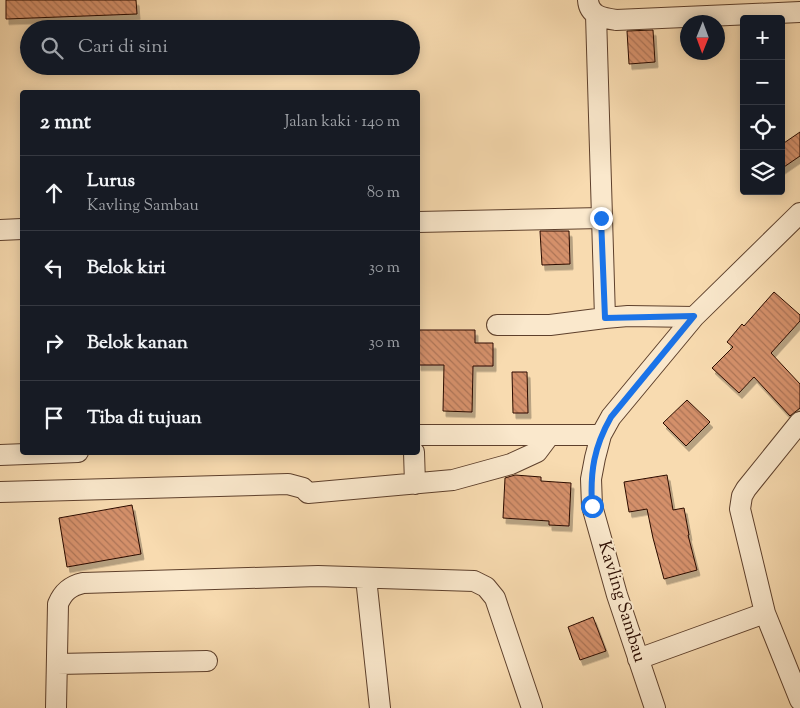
<!DOCTYPE html>
<html lang="id">
<head>
<meta charset="utf-8">
<style>
  :root { --surface:#171b24; --page:#20242c; --text:#f1f3f6; --muted:#9ea1a6; --line:#363941 }
  body { margin:0; font-family:"Sorts Mill Goudy",serif; background:var(--page); color:var(--text) }
  .controls { position:absolute; right:15px; top:15px; display:grid; overflow:hidden; border-radius:5px; box-shadow:0 2px 12px #0003 }
  .controls button { width:45px; height:45px; display:grid; place-items:center; padding:0; border:0; border-bottom:1px solid var(--line); background:var(--surface); color:var(--text); font:25px sans-serif }
  .compass { position:absolute; left:680px; top:15px; width:45px; height:45px; border-radius:50%; background:var(--surface); box-shadow:0 2px 12px #0003; rotate:181deg }
  .stop { position:absolute; width:15px; height:15px; margin:-11px; border:4px solid #1a73e8; border-radius:50%; background:#fff }
  .stop.end { background:#1a73e8; border-color:#fff; box-shadow:0 1px 5px #0008 }
  .list { margin:0; padding:0; list-style:none }
  h2 { display:flex; justify-content:space-between; align-items:center; height:65px; margin:0; padding:0 20px; font-size:21px }
  h2 small { font-size:16px; font-weight:400; color:var(--muted) }
  .list li { display:grid; grid-template-columns:32px 1fr auto; gap:15px; align-items:center; box-sizing:border-box; height:75px; padding:0 20px; border-top:1px solid var(--line) }
  .list b { display:block; font-size:19px; white-space:nowrap }
  .list p { margin:0; font-size:16px; white-space:nowrap; color:var(--muted) }
  .list em { font-size:16px; font-style:normal; color:var(--muted) }
  .icon { flex:none; width:28px; height:28px; fill:none; stroke:currentColor; stroke-width:2; stroke-linecap:round; stroke-linejoin:round }
  .map { position:relative; flex:none; width:800px; height:708px; overflow:hidden }
  .search { position:absolute; background:var(--surface); box-shadow:0 2px 12px #0003; left:20px; top:20px; width:400px; height:55px; display:flex; align-items:center; gap:12px; box-sizing:border-box; padding:0 18px; border-radius:28px; color:var(--muted); font-size:19px }
  .panel { position:absolute; background:var(--surface); box-shadow:0 2px 12px #0003; left:20px; top:90px; width:400px; height:365px; border-radius:5px }
  .map>svg:first-child { display:block }
</style>
</head>
<body>
<div class="map">
<svg width="800" height="708" viewBox="0 0 800 708">
  <defs>
    <pattern id="building-back-hatch" width="6" height="6" patternUnits="userSpaceOnUse" patternTransform="scale(1.25)"><rect width="6" height="6" fill="#d4906b"/><path d="M-1 5l2 2M0 0l6 6M5-1l2 2" fill="none" stroke="#ac7456"/></pattern>
    <filter id="shadow"><feDropShadow dx="3" dy="5.5" stdDeviation="0" flood-color="#0004"/></filter>
  </defs>
  <rect width="100%" height="100%" fill="#f8dbb0"/>
  <filter id="stains"><feTurbulence type="fractalNoise" baseFrequency=".004" numOctaves="4"/><feColorMatrix values="0 0 0 0 .2 0 0 0 0 .09 0 0 0 0 .02 0 0 0 .5 -.17"/></filter>
  <radialGradient id="worn" r=".72"><stop offset=".6" stop-color="#630" stop-opacity="0"/><stop offset="1" stop-color="#630" stop-opacity=".3"/></radialGradient>
  <path fill="url(#building-back-hatch)" stroke="#2b0c00" filter="url(#shadow)" d="M6,0h130l1,14 -131,5z
    M653,30l2,32 -26,2 -2,-33z
    M800,132v24l-19,13v-24z
    M540,231h29l1,33 -28,1z
    M774,292l26,23v6l-29,32 29,31v24l-10,8 -36,-39 -15,16 -27,-25 21,-21 -6,-5 15,-18 2,2z
    M418,330h57v13h18v23h-20l-1,46 -29,-1 1,-46h-26z
    M512,372h15l1,41h-15z
    M687,400l23,22 -24,24 -23,-23z
    M515,475l26,2v4l30,2 -2,43 -20,-1v-4l-46,-3 2,-40z
    M667,475l6,35 11,-2 5,27h-1l9,35 -33,9 -11,-41 -6,-29 -18,3 -5,-30z
    M132,505l9,49 -74,13 -8,-49z
    M593,617l13,34 -26,9 -12,-33z"/>
  <g fill="none" stroke-linecap="round" stroke-linejoin="round">
    <g stroke="#5e402c" stroke-width="22">
      <path id="street" d="M588,0c1,16 15,18 28,20l184,-8
        M596,15l9,303
        M418,222l183,-4
        M0,230l22,-1
        M497,325h53l55,-7 23,-2 66,1
        M800,422l-54,67 -4,7 -2,13 25,104 35,87
        M418,435h183
        M414,452l1,32
        M0,455l78,-3
        M0,492l288,-8 15,4 5,5 145,-13 58,-16 26,-12 12,-16
        M366,578l14,130
        M638,659l127,-46
        M57,664l150,-3
        M56,708l2,-104c5,-12 12,-18 25,-21l235,-7 156,5 12,6 9,11 37,110
        M655,708l-38,-113 -25,-89 -1,-27 4,-21 6,-23 10,-18 83,-100 106,-104"/>
    </g>
    <use href="#street" stroke="#fae8cc" stroke-width="20"/>
  </g>
  <g fill="none" stroke-linecap="round" stroke-linejoin="round">
    <path stroke="#1a73e8" stroke-width="6" d="M592,506c-2,-35 2,-59 19,-89l83,-101 -89,2 -4,-100"/>
  </g>
  <g text-anchor="middle" dominant-baseline="central" stroke-width="4" stroke-linejoin="round" paint-order="stroke">
    <g font-size="18" fill="#2b0c00" stroke="#fae8cc">
      <text transform="translate(621 602) rotate(73)">Kavling Sambau</text>
    </g>
  </g>
  <rect width="100%" height="100%" filter="url(#stains)"/>
  <rect width="100%" height="100%" fill="url(#worn)"/>
</svg>
<div class="controls">
<button>+</button>
<button>−</button>
<button><svg class="icon" aria-label="locate" viewBox="0 0 24 24"><circle cx="12" cy="12" r="6"/><path d="M12 2v4M12 18v4M2 12h4M18 12h4"/></svg></button>
<button><svg class="icon" aria-label="layers" viewBox="0 0 24 24"><path d="M12 4l9 5-9 5-9-5zM3 14l9 5 9-5"/></svg></button>
</div>
<svg class="compass" viewBox="-18 -18 36 36"><path d="M0-13l5 13h-10z" fill="#e53935"/><path d="M0 13l5-13h-10z" fill="#9ea1a6"/></svg>
<div class="stop" style="left:592px;top:506px"></div>
<div class="stop end" style="left:601px;top:218px"></div>
<div class="search"><svg class="icon" aria-label="search" viewBox="0 0 24 24"><circle cx="10" cy="10" r="6"/><path d="M15 15l6 6"/></svg>Cari di sini</div>
<section class="panel">
<h2>2 mnt<small>Jalan kaki · 140 m</small></h2>
<ul class="list">
<li><svg class="icon" aria-label="ahead" viewBox="0 0 24 24"><path d="M12 20V5M6 11l6-6 6 6"/></svg><div><b>Lurus</b><p>Kavling Sambau</p></div><em>80 m</em></li>
<li><svg class="icon" aria-label="left" viewBox="0 0 24 24"><path d="M17 20v-9H6M10 6l-5 5 5 5"/></svg><div><b>Belok kiri</b></div><em>30 m</em></li>
<li><svg class="icon" aria-label="right" viewBox="0 0 24 24"><path d="M7 20v-9h11M14 6l5 5-5 5"/></svg><div><b>Belok kanan</b></div><em>30 m</em></li>
<li><svg class="icon" aria-label="arrive" viewBox="0 0 24 24"><path d="M6 21V4h12l-3 4 3 4H6"/></svg><div><b>Tiba di tujuan</b></div></li>
</ul>
</section>
</div>
</body>
</html>
